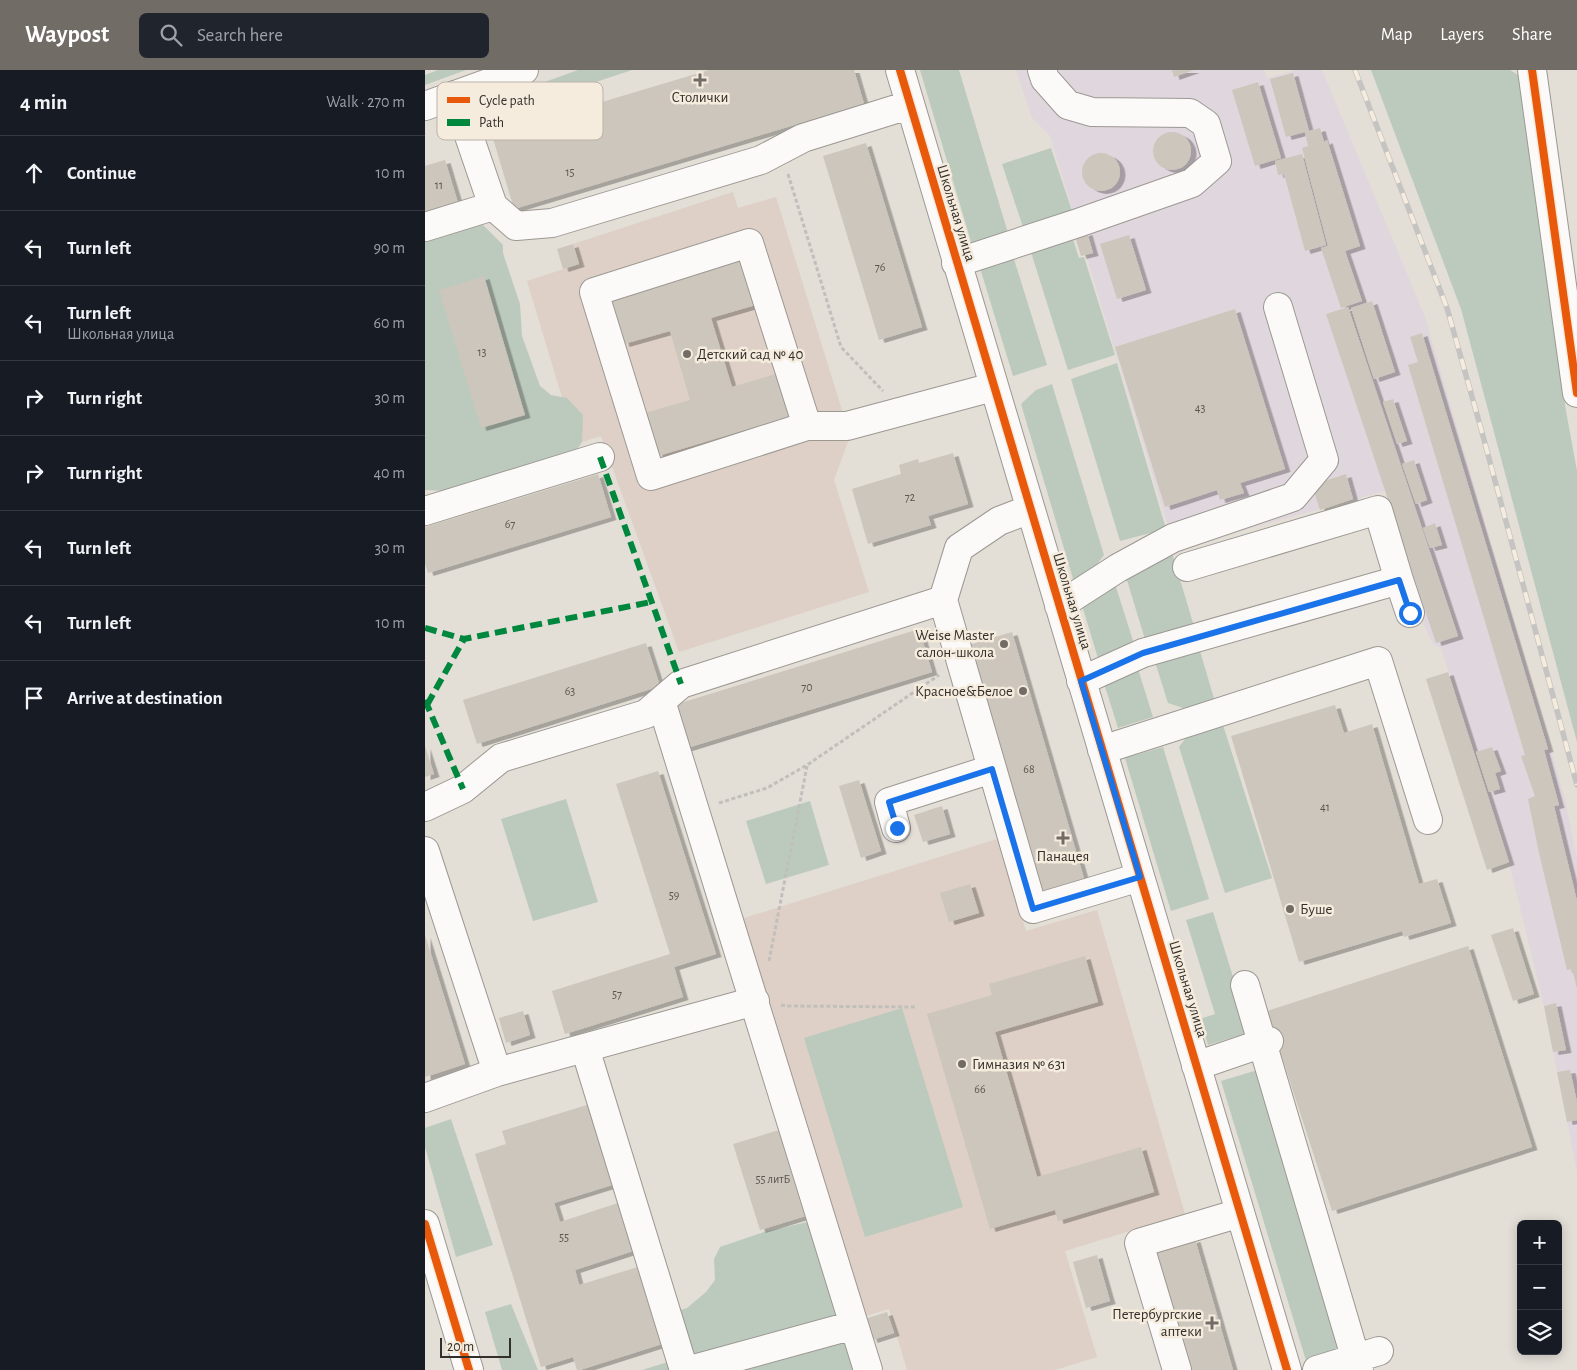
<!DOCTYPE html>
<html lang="en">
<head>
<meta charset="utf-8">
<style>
  :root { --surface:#171b24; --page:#20242c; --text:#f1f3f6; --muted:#9ea1a6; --line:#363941; --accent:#716c66 }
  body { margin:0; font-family:"Alegreya Sans",sans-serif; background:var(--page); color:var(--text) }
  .controls { position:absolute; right:15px; bottom:15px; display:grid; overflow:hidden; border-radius:8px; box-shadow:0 2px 12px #0003 }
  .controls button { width:45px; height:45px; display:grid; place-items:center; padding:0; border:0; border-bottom:1px solid var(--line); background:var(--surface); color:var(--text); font:25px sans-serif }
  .scale { position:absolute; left:15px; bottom:12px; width:71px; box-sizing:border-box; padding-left:5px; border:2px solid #332f2a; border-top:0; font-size:14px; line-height:18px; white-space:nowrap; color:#332f2a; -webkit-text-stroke:4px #f5ecde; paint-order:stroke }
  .stop { position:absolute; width:15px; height:15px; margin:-11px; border:4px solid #1a73e8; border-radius:50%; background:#fff }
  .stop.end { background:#1a73e8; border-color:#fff; box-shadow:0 1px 5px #0008 }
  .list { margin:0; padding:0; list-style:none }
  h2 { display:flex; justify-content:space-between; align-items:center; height:65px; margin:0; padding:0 20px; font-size:21px }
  h2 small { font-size:16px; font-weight:400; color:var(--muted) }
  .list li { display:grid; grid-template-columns:32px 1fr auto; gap:15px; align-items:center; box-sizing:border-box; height:75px; padding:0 20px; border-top:1px solid var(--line) }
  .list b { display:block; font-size:19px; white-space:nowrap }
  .list p { margin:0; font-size:16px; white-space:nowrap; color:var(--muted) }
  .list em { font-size:16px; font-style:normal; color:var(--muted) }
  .icon { flex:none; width:28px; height:28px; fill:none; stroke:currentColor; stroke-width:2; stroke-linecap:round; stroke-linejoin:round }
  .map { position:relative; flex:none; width:1152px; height:1300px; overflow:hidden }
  header { display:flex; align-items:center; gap:30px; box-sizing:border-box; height:70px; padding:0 25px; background:var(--accent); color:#fff }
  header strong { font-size:24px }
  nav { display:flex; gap:28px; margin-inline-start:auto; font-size:18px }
  .search { width:350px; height:45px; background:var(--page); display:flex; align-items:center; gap:12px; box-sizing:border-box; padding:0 18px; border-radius:8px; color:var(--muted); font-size:19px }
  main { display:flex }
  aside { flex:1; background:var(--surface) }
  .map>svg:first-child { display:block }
</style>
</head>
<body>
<header>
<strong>Waypost</strong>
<div class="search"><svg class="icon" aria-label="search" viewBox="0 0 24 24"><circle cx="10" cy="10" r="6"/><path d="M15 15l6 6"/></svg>Search here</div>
<nav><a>Map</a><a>Layers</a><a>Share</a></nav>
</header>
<main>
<aside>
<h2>4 min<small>Walk · 270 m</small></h2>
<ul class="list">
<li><svg class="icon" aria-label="ahead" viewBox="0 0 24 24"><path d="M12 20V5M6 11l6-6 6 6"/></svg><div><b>Continue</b></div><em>10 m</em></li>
<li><svg class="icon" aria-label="left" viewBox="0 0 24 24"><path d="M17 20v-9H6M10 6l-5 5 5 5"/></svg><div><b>Turn left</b></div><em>90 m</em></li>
<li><svg class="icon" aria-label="left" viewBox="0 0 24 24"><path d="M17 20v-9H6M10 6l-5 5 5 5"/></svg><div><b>Turn left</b><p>Школьная улица</p></div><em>60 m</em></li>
<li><svg class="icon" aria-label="right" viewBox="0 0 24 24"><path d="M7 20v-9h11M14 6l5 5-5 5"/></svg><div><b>Turn right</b></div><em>30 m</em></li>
<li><svg class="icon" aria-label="right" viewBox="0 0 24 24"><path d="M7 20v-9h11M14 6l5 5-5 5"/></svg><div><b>Turn right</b></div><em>40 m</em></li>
<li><svg class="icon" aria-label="left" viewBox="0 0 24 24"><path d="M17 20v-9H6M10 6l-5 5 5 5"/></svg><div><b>Turn left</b></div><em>30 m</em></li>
<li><svg class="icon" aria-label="left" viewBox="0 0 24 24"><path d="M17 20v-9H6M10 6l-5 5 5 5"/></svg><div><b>Turn left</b></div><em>10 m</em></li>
<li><svg class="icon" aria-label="arrive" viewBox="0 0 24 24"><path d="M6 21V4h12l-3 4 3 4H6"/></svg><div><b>Arrive at destination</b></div></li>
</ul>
</aside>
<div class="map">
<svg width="1152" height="1300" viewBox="0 0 1152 1300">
  <defs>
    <filter id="shadow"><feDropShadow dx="5.5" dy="3" stdDeviation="0" flood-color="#0004"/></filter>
  </defs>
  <rect width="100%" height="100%" fill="#e3ded6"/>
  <path fill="#e0d7de" d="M591,0h248l3,8 29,-8h26l103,247 140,482 12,60v313l-33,-166 -35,-144 -68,-214 -8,-4 -9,-19 -39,-134 -210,58 -125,-413 -18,-18z"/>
  <path fill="#ded0c6" d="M308,122l5,16 38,-11 74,239 -16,44 35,112 -190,60 -78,-216 -25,8 -49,-163 52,-17 -6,-20z
    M572,769l29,92 71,-21 88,304 -120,37 32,106 -42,13h-148l-18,-61 -30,9 -121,-398z"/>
  <path fill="#bccabd" d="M13,0h28l-41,15v-10z
    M153,0h54l-156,52c-1,-7 0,-11 5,-17z
    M495,0h39l49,163 -36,12z
    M946,0h139l8,5 48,336 11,60v271l-116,-433z
    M626,78l21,63 -49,16 -21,-63z
    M42,142l15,12 21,21v8l17,51 2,32 18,50 11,9 16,3 16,17 -1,27 -10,15 -104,35 -43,-2v-274z
    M647,166l7,22 5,-1 31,98 -47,15 -38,-121z
    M588,186l34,109 -34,11 -33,-108z
    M692,293l49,166 -46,12 -49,-162z
    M627,314l52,171 -14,19 -16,8 -53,-178 15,-14z
    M745,476l26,87 -49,13 -21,-69z
    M690,514l20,63 -35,18 -19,-63z
    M773,574l17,58 -32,6 -15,-5 -12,-38 8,-12z
    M713,599l15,48 -35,11 -15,-48z
    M797,652l50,156 -47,15 -46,-146 12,-16z
    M738,677l46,152 -38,12 -46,-153z
    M141,729l32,103 -65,19 -32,-102z
    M385,731l19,64 -63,19 -20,-63z
    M788,842l37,120 -42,13 -8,-26 15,-5 -29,-94z
    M477,938l61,199 -98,30 -61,-199z
    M836,999l86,282 -40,13 -86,-283z
    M26,1049l42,126 -37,12 -31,-110v-19z
    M391,1150l45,150h-219l29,-9v-48l16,-5 19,-16 9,-12 -1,-21 6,-12 44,-15z
    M86,1234l27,66h-36l-17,-58z"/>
  <path fill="#ccc6bc" filter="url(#shadow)" d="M284,0h145l10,34 -350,105 -22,-74z
    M747,0h22l-20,7z
    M868,3l16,58 11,-3 4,14 3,-2 33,106 -15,5 17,50 -21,7 -20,-60 7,-2 -26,-98 6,-2 -3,-14 -19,5 -16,-58z
    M833,12l23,76 -26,8 -23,-76z
    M728 81a19 19 0 1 1 38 0a19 19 0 1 1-38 0Z
    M441,73l56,184 -43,13 -56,-184z
    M657 102a19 19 0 1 1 38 0a19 19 0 1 1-38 0Z
    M877,84l24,91 -21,6 -21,-77 -6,1 -3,-14z
    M20,90l13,43 -33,10v-47z
    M662,162l6,21 -12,3 -6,-20z
    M704,165l17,55 -29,9 -17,-55z
    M148,174l6,20 -16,5 -6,-20z
    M321,189l13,45 -48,14 21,69 47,-14 13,43 -134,40 -13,-43 45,-13 -20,-69 -46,13 -13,-45z
    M59,206l41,139 -44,13 -42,-138z
    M947,231l23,71 -21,7 -23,-71z
    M923,237l110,329 -22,7 -110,-329z
    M810,239l50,160 -45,14 4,10 -24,7 -3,-10 -52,17 -50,-160z
    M997,263l126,416 -4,1 15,55 -5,1 23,95v87l-5,-19 -5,1 -28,-117 -11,-54 7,-3 -14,-40 4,-1 -117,-390 10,-3 -8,-25z
    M968,329l14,42 -10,3 -14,-42z
    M528,383l15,51 -40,12 3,9 -63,19 -16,-55 49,-15 -2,-9 19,-6 1,4z
    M989,390l13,40 -11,4 -14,-40z
    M173,404l13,43 -183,56 -3,-9v-37z
    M921,404l7,25 -33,11 -8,-25z
    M1010,453l7,22 -12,3 -7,-20z
    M494,559l13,43 -248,77 -13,-43z
    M587,562l73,250 -43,12 -73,-249z
    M221,573l14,43 -183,58 -14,-44z
    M1023,602l61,190 -22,8 -61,-191z
    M910,635l9,28 28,-9 47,160 18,-5 14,44 -47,14 -2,-6 -103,31 -68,-226z
    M0,676l9,28 -9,3z
    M1067,677l9,24 -6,2 5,16 -11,3 -13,-40z
    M233,701l58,183 -42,13 9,30 -118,37 -13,-43 118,-37 -54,-170z
    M434,710l22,71 -20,7 -22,-72z
    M517,736l8,28 -27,8 -9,-27z
    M545,814l9,29 -30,9 -9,-29z
    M1088,858l21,66 -21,7 -22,-66z
    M0,865l40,129 -40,13z
    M1043,876l64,201 -200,64 -65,-200z
    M660,886l13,46 -103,30 42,145 104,-30 13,45 -96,29 -3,-11 -65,19 -63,-215 65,-19 -3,-11z
    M1131,933l10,47 -13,2 -9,-46z
    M98,941l7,24 -24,8 -7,-25z
    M1145,1000l7,32v18l-10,2 -10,-50z
    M162,1035l25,80 -58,18 6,19 58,-19 15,48 -58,19 4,15 59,-18 24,77 -82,26h-3l-4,-13 -32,10 -66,-213 31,-10 -4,-13z
    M361,1058l26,86 -52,16 -27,-86z
    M770,1169l38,131h-47l-35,-118z
    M672,1185l13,46 -24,7 -13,-46z
    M462,1242l7,21 -22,7 -7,-21z"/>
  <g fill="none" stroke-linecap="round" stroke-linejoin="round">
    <g stroke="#9c9892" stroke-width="30">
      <path id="minor" d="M475,0l387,1300
        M1107,0l45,323
        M68,136l23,20 36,-3 209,-63 42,-22 106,-33
        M0,157l68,-21 -38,-111
        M531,193l122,-40 114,-40 25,-22 -11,-37 -16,-11 -98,-1 -24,-7 -23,-26 -3,-9
        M382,356l-58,-183 -155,49 57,184 156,-50h40l146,-39
        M0,441l175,-54
        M762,497l191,-57 21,70
        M518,530l90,309 107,-32
        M634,536l59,-38 55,-30 120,-41 31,-37 -46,-153
        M656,611l62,-28 256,-73 11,33
        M236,631l193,624
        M677,680l276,-89 50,159
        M0,737l38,-18 38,-31 145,-44 35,-30 262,-84 16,-52 40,-27 31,-12
        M471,758l-7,-26 103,-33
        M0,781l72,221
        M820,915l114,385
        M160,978l99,322
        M771,996l73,-25
        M0,1028l72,-26 258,-71
        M0,1154l44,146
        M265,1300l164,-45 14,45
        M752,1300l-38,-127 101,-30
        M892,1300l62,-19"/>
    </g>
    <g stroke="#9c9892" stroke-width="30">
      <path id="major" d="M0,36l99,-36"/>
    </g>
    <path stroke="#c1bfbc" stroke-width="3" stroke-dasharray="4 2.5" stroke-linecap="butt" d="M363,104l53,173 42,44
      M294,733l48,-15 40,-23 132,-90
      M344,891l38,-195
      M356,935l5,1 129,1"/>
    <use href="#minor" stroke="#fbfaf9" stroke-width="28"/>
    <use href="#major" stroke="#fbfaf9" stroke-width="28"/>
    <g stroke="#c6c4c2" stroke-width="5.5">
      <path id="rail" d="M930,0l92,238 33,117 97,360"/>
    </g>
    <use href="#rail" stroke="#f5ecde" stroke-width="4" stroke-dasharray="11" stroke-linecap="butt"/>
    <path stroke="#00873e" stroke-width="6" stroke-dasharray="12 6" stroke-linecap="butt" d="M175,387l81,227
      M0,558l39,11 187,-37
      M0,630l38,89
      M2,635l37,-66"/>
    <g stroke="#f5ecde" stroke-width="11">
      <path id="cycleway" d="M475,0l387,1300
        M1107,0l45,323
        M0,1154l44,146"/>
    </g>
    <use href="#cycleway" stroke="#e8590c" stroke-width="8"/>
  </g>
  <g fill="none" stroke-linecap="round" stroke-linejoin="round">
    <path stroke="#1a73e8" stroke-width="6" d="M472,758l-8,-26 103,-33 41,140 107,-32 -59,-196 62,-28 256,-73 11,33"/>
  </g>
  <g fill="#716c66" stroke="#f5ecde" stroke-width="2">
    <path d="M272.5 2.5h5v5h5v5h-5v5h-5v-5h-5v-5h5z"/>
    <circle cx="262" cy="284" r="5"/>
    <circle cx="579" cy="574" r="5"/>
    <circle cx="598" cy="621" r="5"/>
    <path d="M635.5 760.5h5v5h5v5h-5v5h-5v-5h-5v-5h5z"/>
    <circle cx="865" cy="839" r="5"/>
    <circle cx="537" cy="994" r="5"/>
    <path d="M784.5 1245.5h5v5h5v5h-5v5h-5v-5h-5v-5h5z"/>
  </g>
  <g text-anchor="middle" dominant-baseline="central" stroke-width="5" stroke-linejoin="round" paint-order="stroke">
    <g font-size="12" fill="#5b5650">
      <text x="145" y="102">15</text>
      <text x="14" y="115">11</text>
      <text x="455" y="197">76</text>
      <text x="57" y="282">13</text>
      <text x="775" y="338">43</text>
      <text x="485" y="427">72</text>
      <text x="85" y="454">67</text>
      <text x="382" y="617">70</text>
      <text x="145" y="621">63</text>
      <text x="604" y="699">68</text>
      <text x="900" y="737">41</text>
      <text x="249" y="825">59</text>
      <text x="192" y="924">57</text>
      <text x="555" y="1019">66</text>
      <text x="348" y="1109">55 литБ</text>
      <text x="139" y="1167">55</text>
    </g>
    <g font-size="15" fill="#332f2a" stroke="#f5ecde" text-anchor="start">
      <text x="275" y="27" text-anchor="middle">Столички</text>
      <text x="272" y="284">Детский сад № 40</text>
      <text x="569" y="565" text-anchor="end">Weise Master<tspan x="569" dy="17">салон-школа</tspan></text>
      <text x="588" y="621" text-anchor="end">Красное&amp;Белое</text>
      <text x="638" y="786" text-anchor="middle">Панацея</text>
      <text x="875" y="839">Буше</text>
      <text x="547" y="994">Гимназия № 631</text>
      <text x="777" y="1244" text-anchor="end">Петербургские<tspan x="777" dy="17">аптеки</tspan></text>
    </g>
    <g font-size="15" fill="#332f2a" stroke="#f5ecde">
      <text transform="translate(531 143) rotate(73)">Школьная улица</text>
      <text transform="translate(647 531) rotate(73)">Школьная улица</text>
      <text transform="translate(763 919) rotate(73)">Школьная улица</text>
    </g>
  </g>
  <rect x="12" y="12" width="166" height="58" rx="8" fill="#f5ecde" stroke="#bbb3a8" stroke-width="1"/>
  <rect x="22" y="27" width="23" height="6" fill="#e8590c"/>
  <rect x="22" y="49" width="23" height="7" fill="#00873e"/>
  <g font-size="14" fill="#332f2a">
    <text x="54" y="35">Cycle path</text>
    <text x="54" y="57">Path</text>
  </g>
</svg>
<div class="controls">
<button>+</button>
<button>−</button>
<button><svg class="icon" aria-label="layers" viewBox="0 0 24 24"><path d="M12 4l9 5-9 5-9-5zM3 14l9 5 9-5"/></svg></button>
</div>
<div class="scale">20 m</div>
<div class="stop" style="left:985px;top:543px"></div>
<div class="stop end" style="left:472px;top:758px"></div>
</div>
</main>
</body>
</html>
